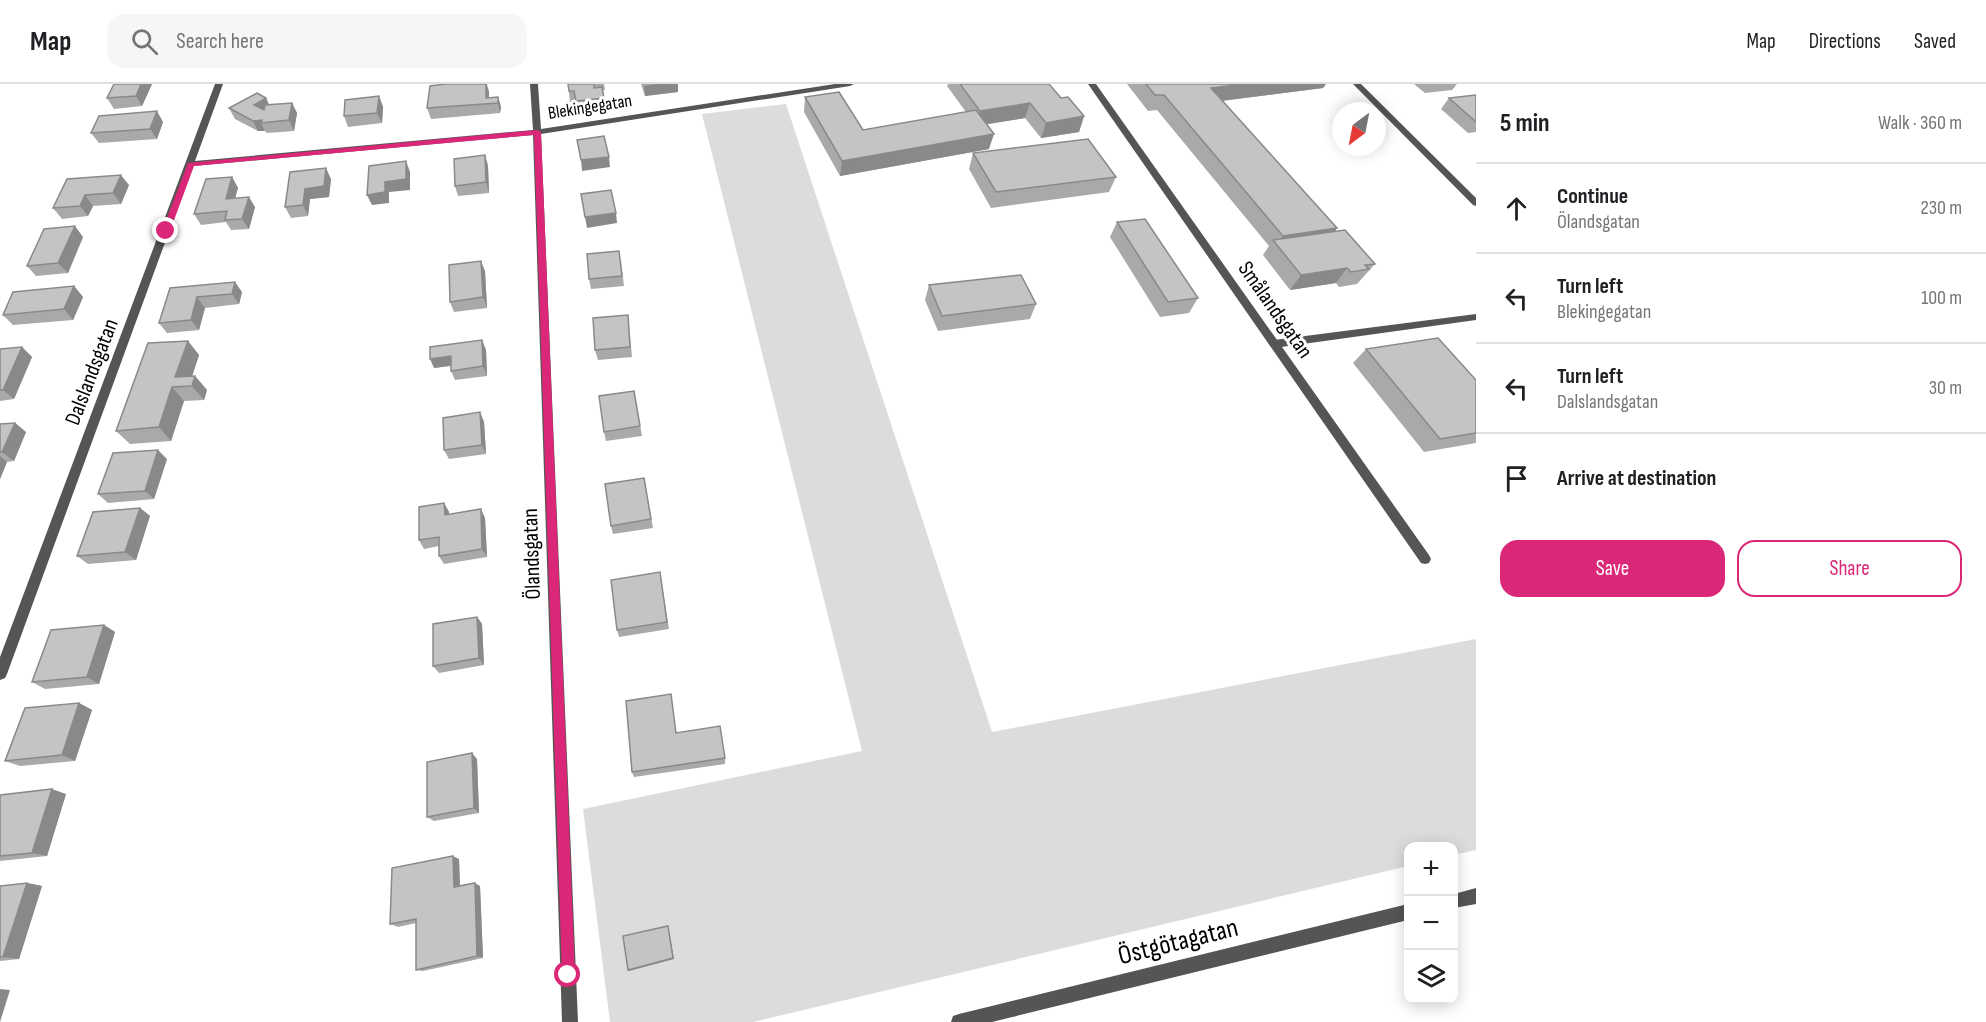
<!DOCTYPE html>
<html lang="en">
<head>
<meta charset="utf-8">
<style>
  :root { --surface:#fff; --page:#f6f6f6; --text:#202124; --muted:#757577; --line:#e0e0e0; --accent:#db2777 }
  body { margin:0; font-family:"Sofia Sans Condensed",sans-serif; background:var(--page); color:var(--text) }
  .controls { position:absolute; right:18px; bottom:18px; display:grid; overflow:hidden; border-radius:12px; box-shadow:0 3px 15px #0003 }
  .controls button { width:54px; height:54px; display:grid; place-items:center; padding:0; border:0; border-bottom:2px solid var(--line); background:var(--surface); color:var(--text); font:30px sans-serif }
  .compass { position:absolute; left:1332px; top:18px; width:54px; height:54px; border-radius:50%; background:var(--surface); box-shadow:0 3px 15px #0003; rotate:212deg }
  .stop { position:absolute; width:18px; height:18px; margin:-14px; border:4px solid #db2777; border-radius:50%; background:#fff }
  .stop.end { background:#db2777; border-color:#fff; box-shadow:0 2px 6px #0008 }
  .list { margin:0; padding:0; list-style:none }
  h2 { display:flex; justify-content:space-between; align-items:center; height:78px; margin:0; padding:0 24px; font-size:26px }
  h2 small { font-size:20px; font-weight:400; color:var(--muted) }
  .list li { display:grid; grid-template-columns:39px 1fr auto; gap:18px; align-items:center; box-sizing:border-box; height:90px; padding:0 24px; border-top:2px solid var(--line) }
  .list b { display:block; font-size:22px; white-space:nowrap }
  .list p { margin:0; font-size:20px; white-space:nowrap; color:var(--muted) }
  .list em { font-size:20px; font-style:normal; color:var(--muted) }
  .actions { display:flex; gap:12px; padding:18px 24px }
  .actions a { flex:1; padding:14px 0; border:2px solid var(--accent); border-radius:18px; text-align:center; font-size:21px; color:var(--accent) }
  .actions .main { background:var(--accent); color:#fff }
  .icon { flex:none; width:33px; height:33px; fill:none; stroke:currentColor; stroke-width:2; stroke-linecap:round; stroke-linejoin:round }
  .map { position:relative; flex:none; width:1476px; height:938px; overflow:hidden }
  header { display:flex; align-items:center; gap:36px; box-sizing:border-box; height:84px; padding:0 30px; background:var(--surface); border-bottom:2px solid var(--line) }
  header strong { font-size:28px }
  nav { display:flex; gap:33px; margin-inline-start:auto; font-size:21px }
  .search { width:420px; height:54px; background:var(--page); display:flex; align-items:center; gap:15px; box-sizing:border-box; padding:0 21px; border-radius:18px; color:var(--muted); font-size:22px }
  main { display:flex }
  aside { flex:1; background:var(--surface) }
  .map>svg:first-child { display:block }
</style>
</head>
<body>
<header>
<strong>Map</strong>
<div class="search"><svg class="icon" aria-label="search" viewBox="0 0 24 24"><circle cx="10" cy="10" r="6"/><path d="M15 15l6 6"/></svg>Search here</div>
<nav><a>Map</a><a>Directions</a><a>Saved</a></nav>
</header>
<main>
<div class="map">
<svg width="1476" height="938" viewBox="0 0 1476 938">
  <rect width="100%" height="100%" fill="#fff"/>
  <path fill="#dcdcdc" d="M786,20l206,628 484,-93v211l-22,5v-9h-46v20l-655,156h-143l-27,-213 279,-58 -160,-637z"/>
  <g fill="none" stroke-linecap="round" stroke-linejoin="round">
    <path fill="#555" fill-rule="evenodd" d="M1476,230v6l-202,28 -5,-4 5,-4z"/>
    <path fill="#555" fill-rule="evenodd" d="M215,0h8l-28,77 338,-31 -3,-46h8l3,45 294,-45h19l-4,2 -309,48 37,888h-16l-29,-887 -340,31 -186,508 -2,4 -5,2v-23z
      M1088,0h8l333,471 2,4 -2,4 -4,1 -4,-1z
      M1353,0h8l115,114v8l-3,-1z
      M1476,804v16l-22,4v-14z
      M1408,820v16l-416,102h-41l2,-6 6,-2z"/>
  </g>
  <path fill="#a9a9a9" d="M152,0l-10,22 -28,3 -7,-11z
    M445,0h42l2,8v5h9l3,10 -1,6 -69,6 -4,-11z
    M568,0h36l1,6h-2l3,19 -29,3 -1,-10h-6z
    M641,0h37v8l-33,4z
    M948,0h101l12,14 23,18 -5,16 -38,6 -16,-20 -38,6 2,25 -149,27 -36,-64 1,-15 58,33 103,-18 -19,-26z
    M1127,0h199l-3,4 -101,13 115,127 -2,4 40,32 -18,20 -18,3 -3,-4 -46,7 -27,-35 6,-9 -112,-136 -9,1z
    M1414,0h43l-5,6 -27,3z
    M1476,11v37l-8,1 -27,-24 8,-11z
    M379,12l4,11 -1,16 -34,4 -4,-11z
    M266,14l3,7 23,-2 5,10 -3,18 -27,2 -2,-2h-7l-23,-12 -6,-11z
    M163,38l-6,17 -58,4 -8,-10z
    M973,69l143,24 -7,15 -118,16 -22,-39z
    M485,71l3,11 1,27 -31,3 -3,-10z
    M232,93l6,11 -3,10 20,9 -6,22 -18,1 -5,-8 -25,3 -7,-11z
    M67,95l62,6 -8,19 -28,2 -5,10 -26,3 -9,-11z
    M331,95l-2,18 -19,2 -2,17 -17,2 -6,-11z
    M1117,138l81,76 -9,15 -29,4 -50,-80z
    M83,153l-15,36 -32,3 -9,-10z
    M621,177l3,25 -33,3 -2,-10z
    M485,187l2,37 -33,4 -4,-10z
    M929,201l107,19 -6,15 -92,12 -13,-31z
    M74,202l9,11 -10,23 -60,5 -10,-10z
    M170,204l72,4 -3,12 -34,4 -6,22 -32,3 -8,-10z
    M629,241l3,32 -34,3 -3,-10z
    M482,256l4,10 1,26 -32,4 -4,-9v-5l-17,2z
    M188,257l11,14 -7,21h3l12,14 -3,10 -20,1 -13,40 -41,3 -14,-13z
    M22,263l10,10 -18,42 -14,2v-52z
    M1366,265l110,31v63l-52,9 -71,-89z
    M634,307l8,45 -36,5 -2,-9z
    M480,328l4,10 2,32 -37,5 -5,-9z
    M15,339l11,9 -12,29 -7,1 -7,17v-55z
    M167,375l-13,40 -46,4 -10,-9z
    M644,394l9,50 -40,6 -2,-8z
    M444,419l5,9v2l36,4 2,39 -43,7 -5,-8v-10l-15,3 -5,-9z
    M140,424l10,8 -14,44 -48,4 -11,-8z
    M660,488l9,57 -50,8 -2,-7z
    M477,533l5,7 2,41 -45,8 -6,-7z
    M104,541l11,7 -16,52 -54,5 -13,-7z
    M671,610l5,39 49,25v6l-91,13 -2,-5z
    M79,619l13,7 -17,51 -55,5 -15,-5z
    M477,675l2,54 -45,8 -7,-4z
    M66,710l-19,62 -47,5v-66z
    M459,775l1,27h20l3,72 -60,13 -7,-1v-47l-18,4 -8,-3z
    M27,799l15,3 -23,73 -19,2v-75z"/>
  <path fill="#898989" d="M141,0h11l-10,22 -6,-10z
    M486,0l3,8v12l-3,-6z
    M656,0h22v8l-33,4 -1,-10z
    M1243,0h83l-3,4 -120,15 8,-15z
    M379,12l4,11 -1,16 -5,-10z
    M498,13l3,10 -1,6 -2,-10z
    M266,14l5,11 -11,6 -6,-10z
    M292,19l5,10 -3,18 -5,-11z
    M1030,19l-5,15 -49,8 4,-15z
    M157,27l6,11 -6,17 -7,-10z
    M1084,32l-5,16 -38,6 5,-15z
    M262,36l-1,3 4,8h-7l-5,-10z
    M994,50l-5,15 -149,27 2,-15z
    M485,71l3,11 1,27 -3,-11z
    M609,73l1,10 -28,4 -1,-11z
    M406,77l4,11v18l-21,2v11l-17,2 -5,-10 18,-13z
    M326,84l5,11 -2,18 -19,2 -2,17 -5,-11 2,-16z
    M121,91l8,10 -8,19 -8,-11z
    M232,93l6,11 -6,21 -6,-10z
    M85,111l8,11 -5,10 -8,-10z
    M249,113l6,10 -6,22 -7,-10z
    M616,129l1,10 -30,5 -2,-11z
    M75,142l8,11 -15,36 -10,-10z
    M1337,144l-11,15 -49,2 6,-9z
    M481,177l4,10 2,37 -4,-11z
    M1347,184l-11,15 -46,7 11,-15z
    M235,198l7,10 -3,12 -7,-10z
    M74,202l9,11 -10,23 -9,-11z
    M197,213l8,11 -6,22 -8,-10z
    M482,256l4,10 1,26 -4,-10z
    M188,257l11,14 -10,31 -14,-9z
    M22,263l10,10 -18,42 -11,-9z
    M451,272l4,9 -21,3 -4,-9z
    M195,292l12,14 -3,10 -12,-14z
    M172,303l12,14 -13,40 -12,-14z
    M480,328l4,10 2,32 -4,-9z
    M15,339l11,9 -12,29 -12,-9z
    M158,366l9,9 -13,40 -9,-8z
    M0,372l7,6 -7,17z
    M444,419l5,9v12l-4,-9z
    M140,424l10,8 -14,44 -11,-8z
    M481,425l4,9 2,39 -5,-8z
    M477,533l5,7 2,41 -5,-7z
    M104,541l11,7 -16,52 -12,-7z
    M79,619l13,7 -17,51 -13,-6z
    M472,669l5,6 2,54 -5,-5z
    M52,705l14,5 -19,62 -15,-3z
    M453,772l6,3 1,32 -6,-4z
    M27,799l15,3 -23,73 -16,-2z
    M475,799l5,3 3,72 -6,-2z
    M668,842l6,33 -45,12 -1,-1z
    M0,905l10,1 -10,32z"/>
  <path fill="#c4c4c4" stroke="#898989" stroke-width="1.5" d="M114,0h27l-5,12 -29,2z
    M445,0h41v14l12,-1v6l-71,5 3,-22z
    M568,0h26v4l8,-1 2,11 -28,3 -2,-10h-5z
    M960,0h89l12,14 7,-1 16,19 -38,7 -16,-20 -50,8z
    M1146,0h97l-32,4 126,140 -54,8 -119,-141h-9z
    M839,8l24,38 113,-20 18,24 -152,27 -37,-64z
    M257,9l9,5 -12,7 10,5 1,-5 27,-2 -3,17 -28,3 1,-3 -9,1 -24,-13z
    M1476,11v27l-27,-24z
    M379,12l-2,17 -33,3 1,-16z
    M157,27l-7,18 -59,4 8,-17z
    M604,52l5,21 -28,3 -4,-20z
    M1088,55l28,38 -120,15 -23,-39z
    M485,71l1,27 -31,4 -1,-27z
    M406,77v18l-21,3v10l-18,3 2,-29z
    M326,84l-2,18 -19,3 -2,16 -18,2 5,-35z
    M121,91l-8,18 -28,2 -5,11 -27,2 14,-29z
    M232,93l-6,22 23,-2 -7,22 -17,1 2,-9 -33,3 12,-35z
    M611,106l5,23 -31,4 -4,-23z
    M1145,135l53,79 -30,4 -51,-80z
    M75,142l-17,37 -31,3 17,-37z
    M1345,146l30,34 -10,1 4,4 -18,3 -4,-4 -46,7 -28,-35z
    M619,167l3,25 -33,3 -2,-25z
    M481,177l2,36 -33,5 -1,-37z
    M1021,191l15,29 -94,12 -13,-31z
    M235,198l-3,12 -35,3 -6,23 -32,3 11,-35z
    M74,202l-10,23 -61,6 10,-23z
    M628,231l2,32 -35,3 -2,-32z
    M1438,254l38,42v53l-36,6 -74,-90z
    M482,256l1,26 -32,5v-15l-21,3v-12z
    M188,257l-13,36 20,-1 -3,10 -20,1 -13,40 -43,4 32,-88z
    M22,263l-19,43h-3v-41z
    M634,307l6,35 -36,6 -5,-36z
    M480,328l2,33 -38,5 -1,-32z
    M15,339l-13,29h-2v-28z
    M158,366l-13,41 -47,3 15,-41z
    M644,394l7,41 -40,7 -6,-42z
    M444,419l1,12 36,-6 1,40 -43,7v-19l-20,3v-33z
    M140,424l-15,44 -48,4 16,-44z
    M660,488l7,50 -50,8 -6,-50z
    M477,533l2,41 -46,8v-42z
    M104,541l-17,52 -55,5 19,-52z
    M671,610l5,39 44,-7 5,32 -93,14 -6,-71z
    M79,619l-17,52 -57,6 20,-53z
    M472,669l2,55 -47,9v-55z
    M52,705l-20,64 -32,3v-61z
    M453,772l1,31 21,-4 2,73 -61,14v-51l-26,5 2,-56z
    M27,799l-24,74h-3v-71z
    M668,842l5,32 -45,12 -5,-34z"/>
  <path fill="#db2777" d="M537,46l4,2 34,843 -2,5 -5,2 -4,-2 -2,-5 -28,-840 -340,31 -24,65 -4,2 -4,-2 26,-68z"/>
  <g text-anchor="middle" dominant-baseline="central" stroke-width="6" stroke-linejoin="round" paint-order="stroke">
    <g font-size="18" fill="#000" stroke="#fff">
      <text transform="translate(590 23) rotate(-9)">Blekingegatan</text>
    </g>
    <g font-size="22" fill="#000" stroke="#fff">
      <text transform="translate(1275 226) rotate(55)">Smålandsgatan</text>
      <text transform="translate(92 288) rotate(-69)">Dalslandsgatan</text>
      <text transform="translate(532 470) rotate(-92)">Ölandsgatan</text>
    </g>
    <g font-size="27" fill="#000" stroke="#fff">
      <text transform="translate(1178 858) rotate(-14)">Östgötagatan</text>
    </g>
  </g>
</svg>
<div class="controls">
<button>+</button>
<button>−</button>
<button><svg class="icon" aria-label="layers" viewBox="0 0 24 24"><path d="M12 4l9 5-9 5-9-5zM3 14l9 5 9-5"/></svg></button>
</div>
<svg class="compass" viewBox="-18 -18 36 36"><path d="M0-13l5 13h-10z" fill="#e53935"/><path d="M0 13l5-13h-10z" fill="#757577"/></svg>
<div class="stop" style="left:568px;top:891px"></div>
<div class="stop end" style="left:166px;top:147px"></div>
</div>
<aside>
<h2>5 min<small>Walk · 360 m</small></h2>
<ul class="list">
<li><svg class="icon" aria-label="ahead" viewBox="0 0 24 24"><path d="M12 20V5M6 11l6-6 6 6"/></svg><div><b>Continue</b><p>Ölandsgatan</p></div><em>230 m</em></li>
<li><svg class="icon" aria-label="left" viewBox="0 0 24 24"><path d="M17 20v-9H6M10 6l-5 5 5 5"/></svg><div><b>Turn left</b><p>Blekingegatan</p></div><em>100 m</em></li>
<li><svg class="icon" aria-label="left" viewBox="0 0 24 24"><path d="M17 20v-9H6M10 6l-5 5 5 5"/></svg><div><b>Turn left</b><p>Dalslandsgatan</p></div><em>30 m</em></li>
<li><svg class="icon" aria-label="arrive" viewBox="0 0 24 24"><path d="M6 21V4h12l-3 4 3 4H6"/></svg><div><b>Arrive at destination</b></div></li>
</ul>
<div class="actions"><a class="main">Save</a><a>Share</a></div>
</aside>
</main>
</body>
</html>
